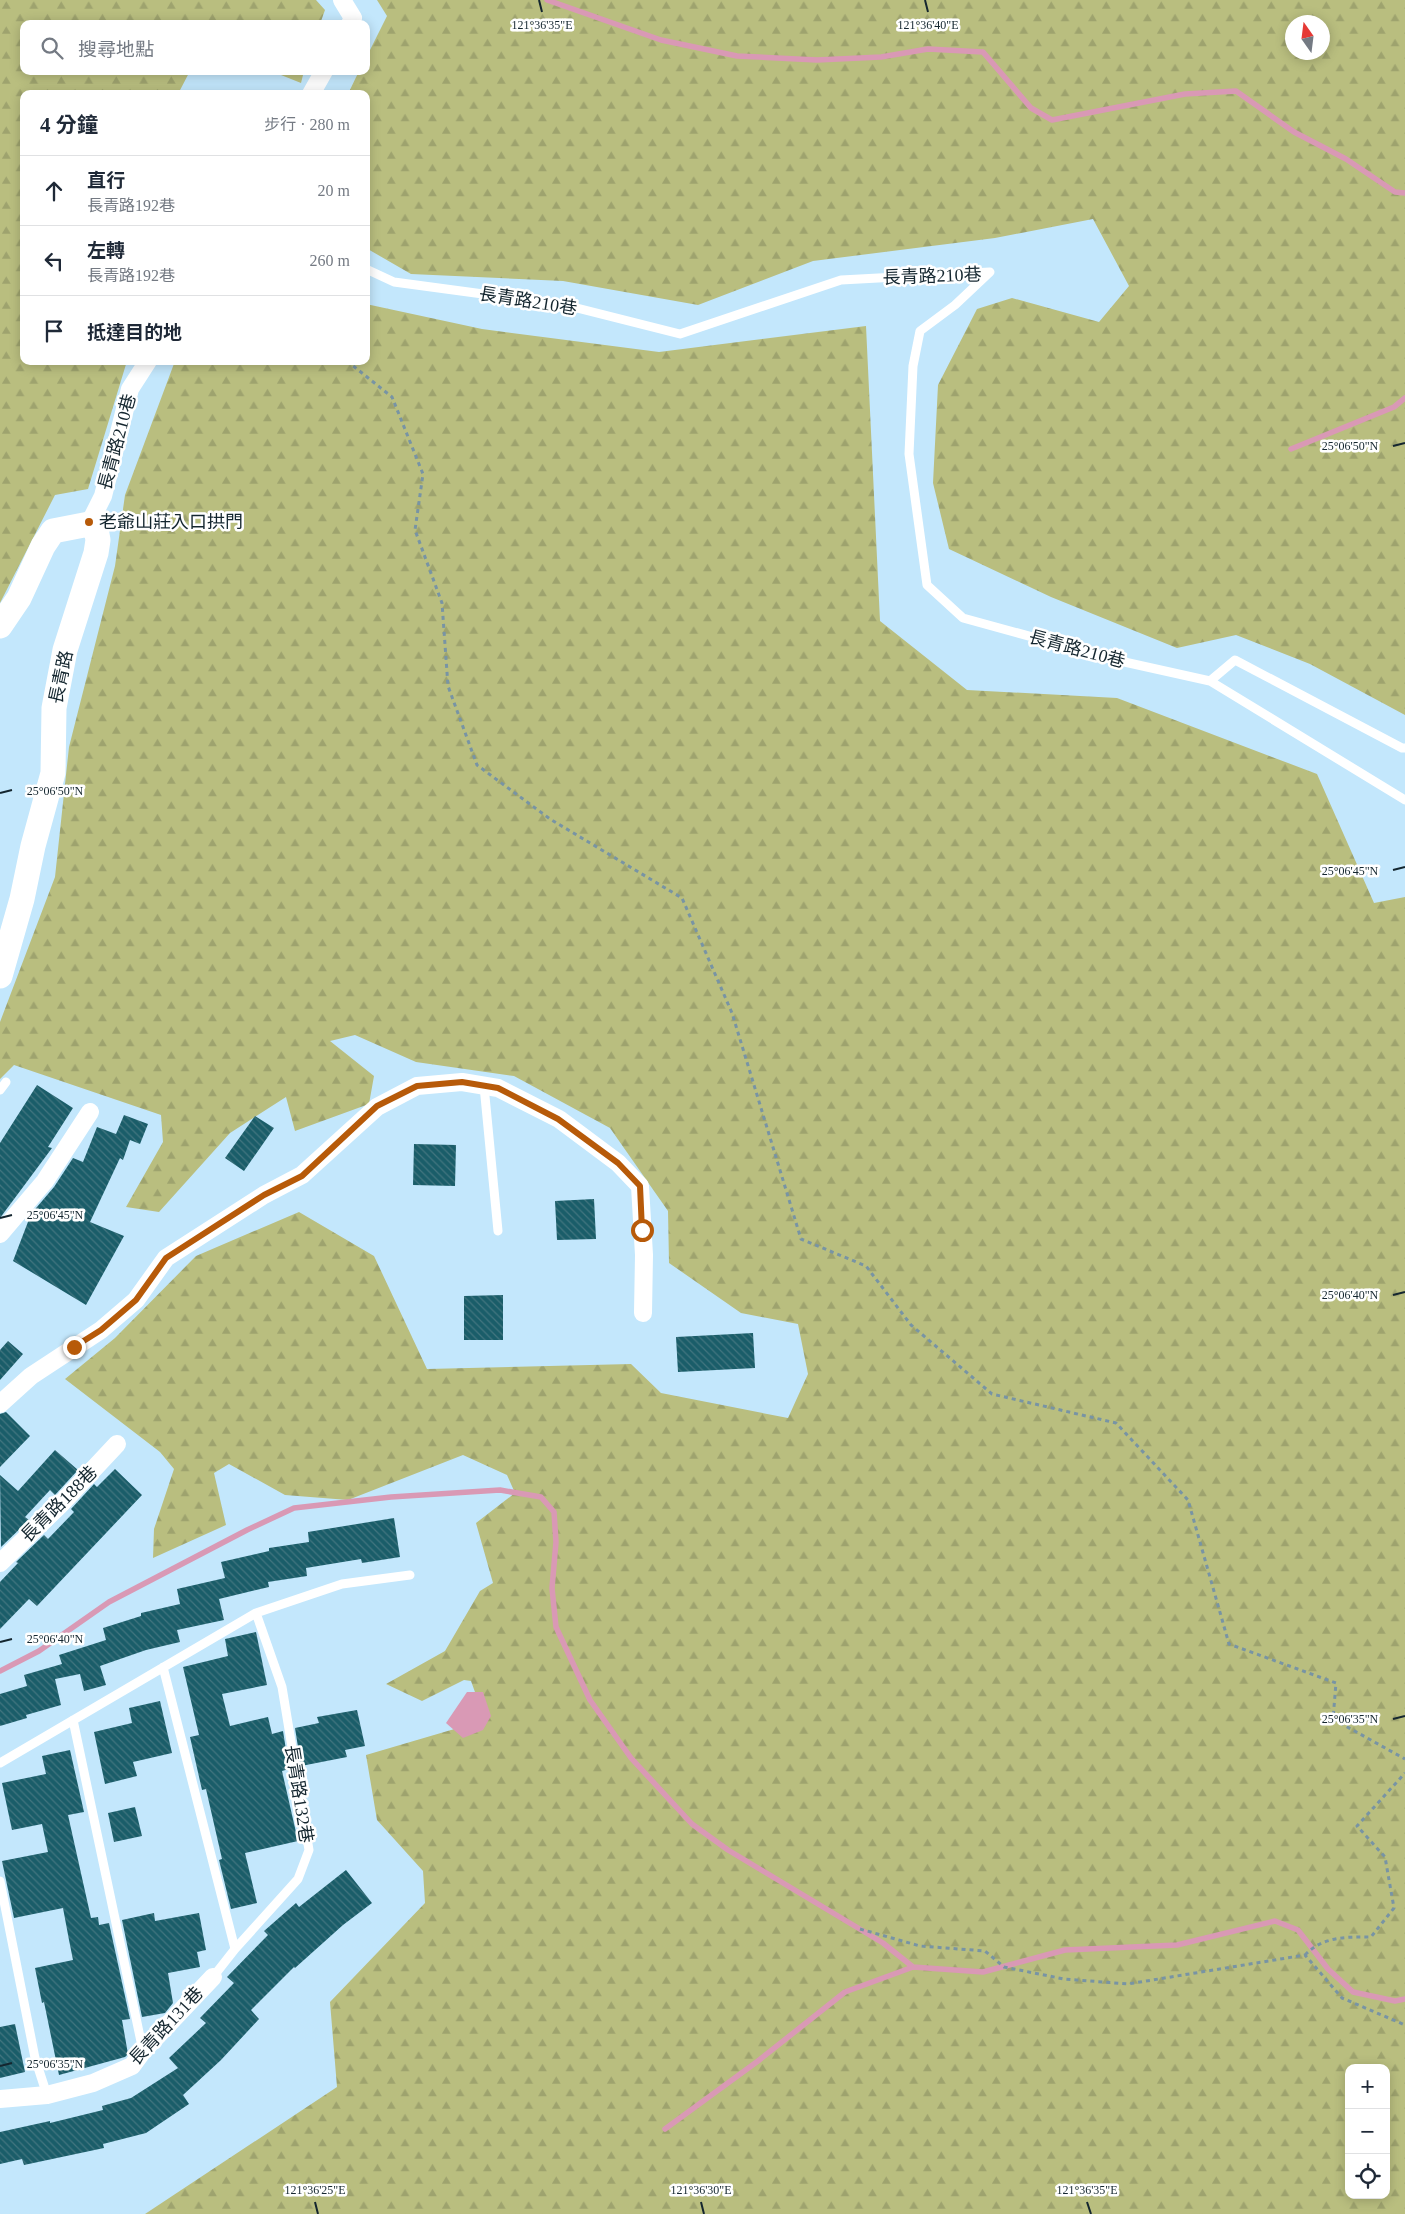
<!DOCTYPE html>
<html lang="zh-TW">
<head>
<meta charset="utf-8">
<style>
  :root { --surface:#fff; --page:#f2f2f3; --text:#1f2937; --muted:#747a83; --line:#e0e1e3 }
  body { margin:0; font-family:"Times New Roman","Noto Sans TC",serif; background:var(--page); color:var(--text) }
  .controls { position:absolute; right:15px; bottom:15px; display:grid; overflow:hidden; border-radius:10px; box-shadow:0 2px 12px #0003 }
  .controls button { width:45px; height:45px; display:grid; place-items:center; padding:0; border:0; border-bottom:1px solid var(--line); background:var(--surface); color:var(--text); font:25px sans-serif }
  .compass { position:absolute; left:1285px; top:15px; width:45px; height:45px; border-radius:50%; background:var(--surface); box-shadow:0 2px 12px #0003; rotate:346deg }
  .stop { position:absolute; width:15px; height:15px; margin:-11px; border:4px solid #b75a09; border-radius:50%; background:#fff }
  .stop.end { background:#b75a09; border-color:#fff; box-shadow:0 1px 5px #0008 }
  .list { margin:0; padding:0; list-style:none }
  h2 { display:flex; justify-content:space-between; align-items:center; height:65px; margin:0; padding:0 20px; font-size:21px }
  h2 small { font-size:16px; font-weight:400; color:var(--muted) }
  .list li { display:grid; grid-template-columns:32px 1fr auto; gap:15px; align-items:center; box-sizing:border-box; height:70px; padding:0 20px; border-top:1px solid var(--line) }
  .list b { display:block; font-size:19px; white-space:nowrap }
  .list p { margin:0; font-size:16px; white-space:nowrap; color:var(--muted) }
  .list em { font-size:16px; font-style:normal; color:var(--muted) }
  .icon { flex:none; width:28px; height:28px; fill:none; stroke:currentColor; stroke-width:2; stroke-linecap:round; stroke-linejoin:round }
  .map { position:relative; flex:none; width:1405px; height:2214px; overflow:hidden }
  .search { position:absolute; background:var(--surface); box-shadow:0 2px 12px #0003; left:20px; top:20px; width:350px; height:55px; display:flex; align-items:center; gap:12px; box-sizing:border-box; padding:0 18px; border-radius:10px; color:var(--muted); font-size:19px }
  .panel { position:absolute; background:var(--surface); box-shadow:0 2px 12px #0003; left:20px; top:90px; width:350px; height:275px; border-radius:10px }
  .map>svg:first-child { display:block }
</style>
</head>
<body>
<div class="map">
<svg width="1405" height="2214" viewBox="0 0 1405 2214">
  <defs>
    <pattern id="forest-firs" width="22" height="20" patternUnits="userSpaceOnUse" patternTransform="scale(1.25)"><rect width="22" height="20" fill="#b9be7f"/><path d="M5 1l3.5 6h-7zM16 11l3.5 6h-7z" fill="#9ea36e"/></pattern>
    <pattern id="building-back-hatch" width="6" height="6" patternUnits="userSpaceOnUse" patternTransform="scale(1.25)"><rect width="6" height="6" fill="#1a5d69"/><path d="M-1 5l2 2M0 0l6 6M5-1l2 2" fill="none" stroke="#42757f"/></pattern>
  </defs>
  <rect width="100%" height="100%" fill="#c3e7fc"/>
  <path fill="url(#forest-firs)" fill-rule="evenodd" d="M0,0h316l9,10 -5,14h-296v47h166l-12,23h-154v267h103l-39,128 -33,6 -55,108z
    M377,0h1028v715l-95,-51 -74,-29 -59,13 -126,-51 -102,-48 -16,-66 5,-98 39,-76 35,-11 87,24 30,-36 -36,-67 -98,19 -182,23 -115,44 -135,-24 -152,-7 -45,-26v-154h-18l11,-23h7v-13l21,-42zM1322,22v30h-30v-30z
    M271,71h33l-3,12z
    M366,304l116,25 177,23 207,-26 14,295 87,69 150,8 200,76 57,129 31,-6v1317h-1260l192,-127 -7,-85 95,-99 -2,-32 -46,-51 -11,-65 119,-35 -14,-39 -7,-1 -42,21 -36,-17 59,-33 35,-60 13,-8 -17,-60 39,-30 -8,-18 -44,-20 -115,45 -63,-5 -56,-31 -15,9 12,52 -73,33 1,-29 20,-60 -14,-17 -95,-73 50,-41 81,-82 103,-44 75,44 53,113 204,-5 30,29 127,25 20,-44 -10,-50 -57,-11 -72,-50 -1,-52 -58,-83 -96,-52 -98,-14 -61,-27 -25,6 44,35 -5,28 -74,27 -9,-34 -56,36 -71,79 -33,-5 37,-65 -2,-27 -147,-50 -14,14v-57l55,-145 14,-130 46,-181 10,-71 50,-134h191zM1349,2068h37v127h-37z"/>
  <path fill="#d999b5" d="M467,1692h16l8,24 -8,14 -20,8 -17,-15z"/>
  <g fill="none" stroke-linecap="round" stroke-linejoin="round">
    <path stroke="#d999b5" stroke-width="5.5" d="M547,0l114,40 76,16 80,4 64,-3 47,-8 55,3 48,56 21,12 133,-26 51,-3 58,41 52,27 49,33 10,1
      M1291,449l103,-42 11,-9
      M0,1671l39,-20 70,-49 138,-72 47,-22 97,-11 109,-7 41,7 13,15 2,30 -4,46 4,39 34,73 41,58 61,66 36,26 155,93 30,24 70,5 82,-22 112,-5 98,-24 23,9 30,39 25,23 42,9 10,-2
      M665,2129l93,-68 87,-69 68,-25"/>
  </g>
  <path fill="url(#building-back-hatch)" d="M37,1085l36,23 -25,39 4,1 -52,70v-75z
    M124,1115l24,9 -8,20 -10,-4 -7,20 -3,-2 -30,64 34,14 -38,69 -73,-44 18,-47 23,-27 19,-29 10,4 14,-35 19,7z
    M255,1116l19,12 -30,43 -19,-13z
    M414,1144l42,1 -1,41 -42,-1z
    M594,1199l2,40 -39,1 -2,-39z
    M503,1295v45h-39v-44z
    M753,1333l2,35 -77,4 -2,-35z
    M8,1341l15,13 -23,26v-30z
    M6,1412l24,24 -30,31v-53z
    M55,1450l23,20 -23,25 -5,-5 -25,27 4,3 -28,27 -1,-72 18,16z
    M115,1469l27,26 -105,111 -8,-7 -29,30v-47l18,-19 -2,-1 28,-27 4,4 26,-27 -3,-3 23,-25 3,3z
    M394,1518l6,39 -38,6 -1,-4 -55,9 1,8 -39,6 1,5 -50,12 5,21 -47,10 3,12 -34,8 -46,16 6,19 -22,6 -4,-17 -25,5 6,26 -35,10 1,3 -27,8v-32l27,-8 -3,-11 38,-11 -3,-9 47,-15 -3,-12 38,-12v-3l39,-9 -3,-15 48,-11 -4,-16 48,-11v-3l40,-6 -1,-10z
    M256,1632l11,53 -45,9 8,32 38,-9 4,17 11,-3 6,38 -7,2 16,70 -53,12 12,50 -26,6 -12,-49 3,-1 -16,-70 -4,1 -12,-53 9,-2 -16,-68 45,-11 -3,-17z
    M160,1701l12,52 -39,9 4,14 -32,8 -11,-52 38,-9 -3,-15z
    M357,1710l8,36 -20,4 2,7 -46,9 -6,-38 24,-5 -2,-6z
    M70,1750l14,62 -16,3 23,103 7,-1 1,8 10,-2 21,96 -8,1 6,34 -3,3 -66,18 -15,-73 -2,1 -7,-35 38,-8 -4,-20 -6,-32 -49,10 -12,-57 46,-9 -6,-28 -30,6 -10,-47 44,-9 -4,-18z
    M135,1807l7,29 -28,6 -6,-29z
    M346,1870l26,33 -29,22 -48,43 -1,-1 -43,43 8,9 -38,41 -38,35 6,9 -43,29 -43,11 1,4 -80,17 -2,-6 -22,5v-32l50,-11v2l53,-13 -1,-4 29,-8 47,-30 -9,-10 37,-35 -6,-5 34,-35 -7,-6 41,-42 -4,-4 32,-28 3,4z
    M154,1913l1,8 44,-8 7,37 -9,2 3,15 -32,6 5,30 -8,10 -23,4 -20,-97z
    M15,2024l10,48 -25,6v-51z"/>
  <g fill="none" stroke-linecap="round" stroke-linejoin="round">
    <path stroke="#7894a4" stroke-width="3" stroke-dasharray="4 4" stroke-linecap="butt" d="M347,361l45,36 31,77 -8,56 27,73 6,83 29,79 73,54 132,79 50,115 69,226 65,27 45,59 81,69 124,29 72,77 41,144 107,39 -3,36 72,40
      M860,1929l60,17 65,5 19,16 60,12 64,5 177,-29 37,43 63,27
      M1305,1955c18,-19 42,-18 66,-18l23,-29 -9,-51 -28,-31 48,-53"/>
    <path stroke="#fff" stroke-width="9" d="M366,269l28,13 171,23 115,29 161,-54 149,-8 -35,33 -35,26 -7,35 -4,88 18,131 36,33 157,43 90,20 25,-21 167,88h3
      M1210,681l195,119
      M484,1086l14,145
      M0,1090l6,-8
      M256,1613l86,-29 68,-9
      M163,1667l72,282
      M73,1720l70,331
      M0,1763l256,-150 26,74 27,163 -11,29 -63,70 -22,28
      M0,1881l35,177 12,37"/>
    <path stroke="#fff" stroke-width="18" d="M342,0l11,18 -3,6
      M311,94l13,-23
      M89,524l14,-28 27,-107 18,-28
      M0,1234l45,-53 45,-69
      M0,1404l31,-28 70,-46 35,-30 30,-42 98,-63 38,-20 75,-68 40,-21 45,-4 36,6 61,31 59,44 22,23 4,69 -1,58
      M0,1563l59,-57 58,-62
      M0,2099l47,-4 46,-12 39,-17 11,-15 70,-74"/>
    <path stroke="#fff" stroke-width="25" d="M0,626l19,-28 24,-52 10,-15 36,-7 7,5 2,11 -2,13 -31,97 -11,58 -1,65 -20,73 -11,53 -22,77"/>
  </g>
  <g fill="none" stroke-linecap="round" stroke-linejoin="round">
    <path stroke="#b75a09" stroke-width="6" d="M74,1347l27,-17 35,-30 30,-42 98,-63 38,-19 75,-70 40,-20 45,-4 36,6 60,31 60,44 22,23 2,44"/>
  </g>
  <path fill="none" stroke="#14262f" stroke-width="2" d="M539,0l3,12M925,0l3,12M1393,446l12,-3M0,793l12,-3M1393,870l12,-3M0,1218l12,-3M1393,1295l12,-3M0,1642l12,-3M1393,1719l12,-3M0,2066l12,-3M315,2202l3,12M701,2202l3,12M1087,2202l4,12"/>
  <circle fill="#b75a09" stroke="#fff" stroke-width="2" cx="89" cy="522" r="5"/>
  <g text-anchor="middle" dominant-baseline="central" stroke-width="5" stroke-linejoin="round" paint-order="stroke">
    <g font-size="18" fill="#14262f" stroke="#fff">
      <text transform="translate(932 276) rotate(-2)">長青路210巷</text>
      <text transform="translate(528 301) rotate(9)">長青路210巷</text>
      <text transform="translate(117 442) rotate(-75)">長青路210巷</text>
      <text transform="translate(1077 649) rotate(15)">長青路210巷</text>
      <text transform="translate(61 677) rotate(-78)">長青路</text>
      <text transform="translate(59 1504) rotate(-45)">長青路188巷</text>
      <text transform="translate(299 1794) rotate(81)">長青路132巷</text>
      <text transform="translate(166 2026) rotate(-47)">長青路131巷</text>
    </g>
    <g font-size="18" fill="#14262f" stroke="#fff" text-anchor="start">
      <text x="99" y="522">老爺山莊入口拱門</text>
    </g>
  </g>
  <g font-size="12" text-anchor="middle" fill="#14262f" stroke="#fff" stroke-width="5" stroke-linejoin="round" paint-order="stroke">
    <text x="928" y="29">121°36'40"E</text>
    <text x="542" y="29">121°36'35"E</text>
    <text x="1350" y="450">25°06'50"N</text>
    <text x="55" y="795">25°06'50"N</text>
    <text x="1350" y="875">25°06'45"N</text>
    <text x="55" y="1219">25°06'45"N</text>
    <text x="1350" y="1299">25°06'40"N</text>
    <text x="55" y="1643">25°06'40"N</text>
    <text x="1350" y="1723">25°06'35"N</text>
    <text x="55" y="2068">25°06'35"N</text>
    <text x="315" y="2194">121°36'25"E</text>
    <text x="701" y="2194">121°36'30"E</text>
    <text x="1087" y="2194">121°36'35"E</text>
  </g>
</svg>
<div class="controls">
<button>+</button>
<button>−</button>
<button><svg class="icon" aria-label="locate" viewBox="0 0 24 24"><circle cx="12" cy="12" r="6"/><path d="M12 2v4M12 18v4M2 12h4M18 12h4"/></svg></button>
</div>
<svg class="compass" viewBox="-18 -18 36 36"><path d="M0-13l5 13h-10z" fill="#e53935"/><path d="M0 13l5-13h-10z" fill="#747a83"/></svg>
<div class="stop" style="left:642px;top:1230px"></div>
<div class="stop end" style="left:74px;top:1347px"></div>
<div class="search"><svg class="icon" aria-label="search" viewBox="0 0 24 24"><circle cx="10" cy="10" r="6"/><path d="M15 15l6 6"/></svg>搜尋地點</div>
<section class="panel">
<h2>4 分鐘<small>步行 · 280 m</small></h2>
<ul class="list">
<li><svg class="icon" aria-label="ahead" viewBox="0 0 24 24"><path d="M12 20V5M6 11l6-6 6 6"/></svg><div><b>直行</b><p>長青路192巷</p></div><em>20 m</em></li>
<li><svg class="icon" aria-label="left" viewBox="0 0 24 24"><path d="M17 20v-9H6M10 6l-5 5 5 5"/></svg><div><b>左轉</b><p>長青路192巷</p></div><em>260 m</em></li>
<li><svg class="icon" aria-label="arrive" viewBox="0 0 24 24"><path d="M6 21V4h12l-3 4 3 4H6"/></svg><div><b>抵達目的地</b></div></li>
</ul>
</section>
</div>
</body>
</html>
